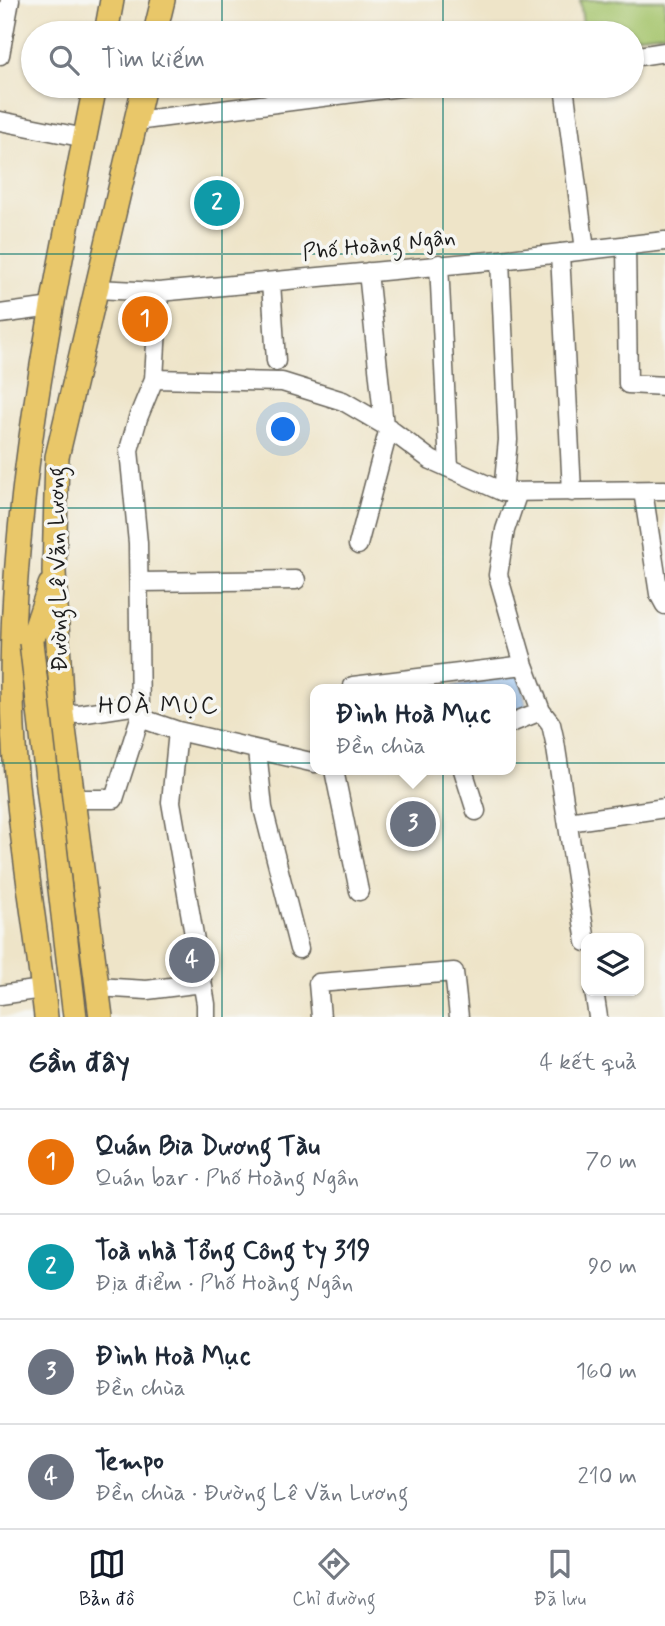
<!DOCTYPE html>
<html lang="vi">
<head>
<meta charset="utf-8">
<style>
  :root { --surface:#fff; --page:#f2f2f3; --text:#1f2937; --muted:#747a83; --line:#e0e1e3; --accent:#111827 }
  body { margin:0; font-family:Mynerve,sans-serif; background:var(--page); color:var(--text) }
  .controls { position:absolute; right:21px; bottom:21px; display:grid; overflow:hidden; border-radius:14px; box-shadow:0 2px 5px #0004 }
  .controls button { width:63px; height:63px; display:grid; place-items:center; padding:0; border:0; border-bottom:2px solid var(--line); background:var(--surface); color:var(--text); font:35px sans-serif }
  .you { position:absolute; left:284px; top:430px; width:24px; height:24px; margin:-18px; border:5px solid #fff; border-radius:50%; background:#1a73e8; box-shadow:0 0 0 10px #1a73e833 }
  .badge { display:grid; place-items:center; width:46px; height:46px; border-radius:50%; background:var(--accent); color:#fff; font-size:23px; font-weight:700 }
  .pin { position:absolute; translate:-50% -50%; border:4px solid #fff; box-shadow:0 2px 7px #0006 }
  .popup { position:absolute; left:310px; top:684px; width:206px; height:91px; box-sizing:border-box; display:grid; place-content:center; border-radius:14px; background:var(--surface); filter:drop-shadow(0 2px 5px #0005); font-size:23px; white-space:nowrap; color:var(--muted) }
  .popup b { font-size:26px; color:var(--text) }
  .popup::after { content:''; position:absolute; left:50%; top:100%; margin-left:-14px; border:14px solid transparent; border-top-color:var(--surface) }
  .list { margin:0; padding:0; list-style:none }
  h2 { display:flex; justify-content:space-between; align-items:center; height:91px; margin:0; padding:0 28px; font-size:30px }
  h2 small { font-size:23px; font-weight:400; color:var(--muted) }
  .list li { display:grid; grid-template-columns:46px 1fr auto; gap:21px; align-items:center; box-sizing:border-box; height:105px; padding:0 28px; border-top:2px solid var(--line) }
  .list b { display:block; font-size:26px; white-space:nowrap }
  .list p { margin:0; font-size:23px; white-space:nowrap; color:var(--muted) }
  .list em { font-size:23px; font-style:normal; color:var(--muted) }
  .icon { flex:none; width:38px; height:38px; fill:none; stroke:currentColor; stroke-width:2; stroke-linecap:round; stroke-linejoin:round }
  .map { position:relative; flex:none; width:665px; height:1017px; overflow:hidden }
  .search { position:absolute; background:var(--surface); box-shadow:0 2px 5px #0004; left:21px; right:21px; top:21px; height:77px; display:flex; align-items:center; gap:18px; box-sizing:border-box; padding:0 24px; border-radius:38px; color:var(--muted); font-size:26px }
  .sheet { height:511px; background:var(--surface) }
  nav { display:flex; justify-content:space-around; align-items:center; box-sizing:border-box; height:98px; border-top:2px solid var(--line); background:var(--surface); font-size:19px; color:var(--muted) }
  nav a { display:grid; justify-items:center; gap:4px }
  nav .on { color:var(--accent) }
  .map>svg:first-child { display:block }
</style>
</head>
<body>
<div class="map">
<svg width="665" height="1017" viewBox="0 0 665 1017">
  <rect width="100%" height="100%" fill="#f6f6f2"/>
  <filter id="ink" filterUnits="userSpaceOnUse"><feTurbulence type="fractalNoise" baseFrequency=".0143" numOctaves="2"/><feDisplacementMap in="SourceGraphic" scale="14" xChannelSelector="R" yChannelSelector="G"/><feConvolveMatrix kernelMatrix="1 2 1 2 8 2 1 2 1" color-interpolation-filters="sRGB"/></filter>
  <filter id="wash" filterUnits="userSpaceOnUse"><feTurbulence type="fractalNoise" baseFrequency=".00686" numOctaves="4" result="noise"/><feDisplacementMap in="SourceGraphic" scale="28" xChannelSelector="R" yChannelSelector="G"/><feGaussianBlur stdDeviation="1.57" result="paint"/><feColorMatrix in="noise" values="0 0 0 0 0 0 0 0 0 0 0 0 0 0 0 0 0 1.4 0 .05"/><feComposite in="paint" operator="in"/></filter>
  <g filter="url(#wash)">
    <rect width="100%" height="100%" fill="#eee4c8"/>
    <path fill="#a6c56d" stroke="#617044" stroke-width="2" d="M580,0h85v33l-33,4v-4h-48z"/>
    <path fill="#87bbf5" stroke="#526c88" stroke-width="2" d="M520,673l7,40 -16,5v-29h-71z"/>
  </g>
  <g filter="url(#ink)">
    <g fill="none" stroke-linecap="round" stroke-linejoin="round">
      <g stroke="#666258" stroke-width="21">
        <path id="minor" d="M0,55l10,-55
          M632,57l33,-5
          M564,86l21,164
          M0,121l85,17
          M136,121l272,-35
          M626,245l2,139 37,2
          M560,253l12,239
          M500,260l8,180 -5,52
          M439,264l10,204
          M368,272l16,153
          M271,282l5,79
          M96,289l63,3 341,-32 165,-19
          M159,292l-5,87 -16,39 -9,32 9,93 2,175 38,13 -7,71 35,202v13
          M0,314l52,-7
          M154,379l128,3 61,19 41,24 47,35 72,32 162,-2
          M643,491l16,103 6,11
          M518,492l-13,38 -7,45 26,90 17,46 10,13 4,18 31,200
          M358,545l31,-117
          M139,582l157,-2
          M353,689v-3l171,-21
          M62,713l17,1 59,-9
          M511,723l30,-12
          M178,731l137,32
          M257,750l6,58 36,141
          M334,770l25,121
          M463,770l13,41
          M73,799h41l26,-81
          M568,822l97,-14
          M97,987l50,3 55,-7
          M594,991l4,26
          M0,995l42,-6
          M321,1017l-3,-34 136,-11 5,45"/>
      </g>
      <g stroke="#666258" stroke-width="26">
        <path id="major" d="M106,33l6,-33
          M155,33l8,-33
          M31,642l19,-57
          M46,1017c-12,-110 -34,-220 -34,-331 0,-203 44,-402 83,-600
          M101,1017l-39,-304 -8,-141 3,-115 87,-371"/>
      </g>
      <use href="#minor" stroke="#fff" stroke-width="18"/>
      <use href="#major" stroke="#e9c769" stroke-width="23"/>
      <g stroke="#666258" stroke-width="26" stroke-linecap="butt">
        <path id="major-bridge" d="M31,642l44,375"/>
      </g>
      <use href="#major-bridge" stroke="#e9c769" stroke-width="23"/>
    </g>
  </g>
  <path fill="none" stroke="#0f766e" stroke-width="2" stroke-opacity="0.55" d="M222,0v33M443,0v33M222,86v931M443,86v931M0,254h665M0,508h665M0,763h665"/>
  <g text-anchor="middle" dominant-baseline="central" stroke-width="7" stroke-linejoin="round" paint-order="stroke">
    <g font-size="23" fill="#1c1c1c" stroke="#f6f6f2">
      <text transform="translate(379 246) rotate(-6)">Phố Hoàng Ngân</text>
      <text transform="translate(59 569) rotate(-91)">Đường Lê Văn Lương</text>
    </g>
    <g font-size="24" letter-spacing="2" fill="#1c1c1c" stroke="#f6f6f2">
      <text x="159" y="706">HOÀ MỤC</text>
    </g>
  </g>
</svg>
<div class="controls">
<button><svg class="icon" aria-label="layers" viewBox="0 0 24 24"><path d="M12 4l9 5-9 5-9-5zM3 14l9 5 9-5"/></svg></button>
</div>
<div class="you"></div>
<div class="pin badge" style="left:145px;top:319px;background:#e8710a">1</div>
<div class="pin badge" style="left:217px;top:203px;background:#0f9aa8">2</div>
<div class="pin badge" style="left:413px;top:824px;background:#6b7280">3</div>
<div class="popup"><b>Đình Hoà Mục</b>Đền chùa</div>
<div class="pin badge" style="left:192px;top:960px;background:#6b7280">4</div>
<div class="search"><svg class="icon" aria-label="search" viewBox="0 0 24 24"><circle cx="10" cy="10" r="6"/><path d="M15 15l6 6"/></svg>Tìm kiếm</div>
</div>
<section class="sheet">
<h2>Gần đây<small>4 kết quả</small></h2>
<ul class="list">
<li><span class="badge" style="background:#e8710a">1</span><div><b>Quán Bia Dương Tàu</b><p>Quán bar · Phố Hoàng Ngân</p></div><em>70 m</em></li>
<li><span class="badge" style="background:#0f9aa8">2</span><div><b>Toà nhà Tổng Công ty 319</b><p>Địa điểm · Phố Hoàng Ngân</p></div><em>90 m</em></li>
<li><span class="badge" style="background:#6b7280">3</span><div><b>Đình Hoà Mục</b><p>Đền chùa</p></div><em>160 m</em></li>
<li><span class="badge" style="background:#6b7280">4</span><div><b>Tempo</b><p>Đền chùa · Đường Lê Văn Lương</p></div><em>210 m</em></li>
</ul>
</section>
<nav>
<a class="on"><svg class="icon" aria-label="map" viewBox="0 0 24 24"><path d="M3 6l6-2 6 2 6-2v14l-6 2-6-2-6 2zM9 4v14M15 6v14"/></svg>Bản đồ</a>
<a><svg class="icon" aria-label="directions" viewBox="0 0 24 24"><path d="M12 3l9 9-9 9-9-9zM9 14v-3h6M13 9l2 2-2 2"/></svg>Chỉ đường</a>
<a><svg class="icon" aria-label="saved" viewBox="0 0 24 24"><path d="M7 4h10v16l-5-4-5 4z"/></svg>Đã lưu</a>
</nav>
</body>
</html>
